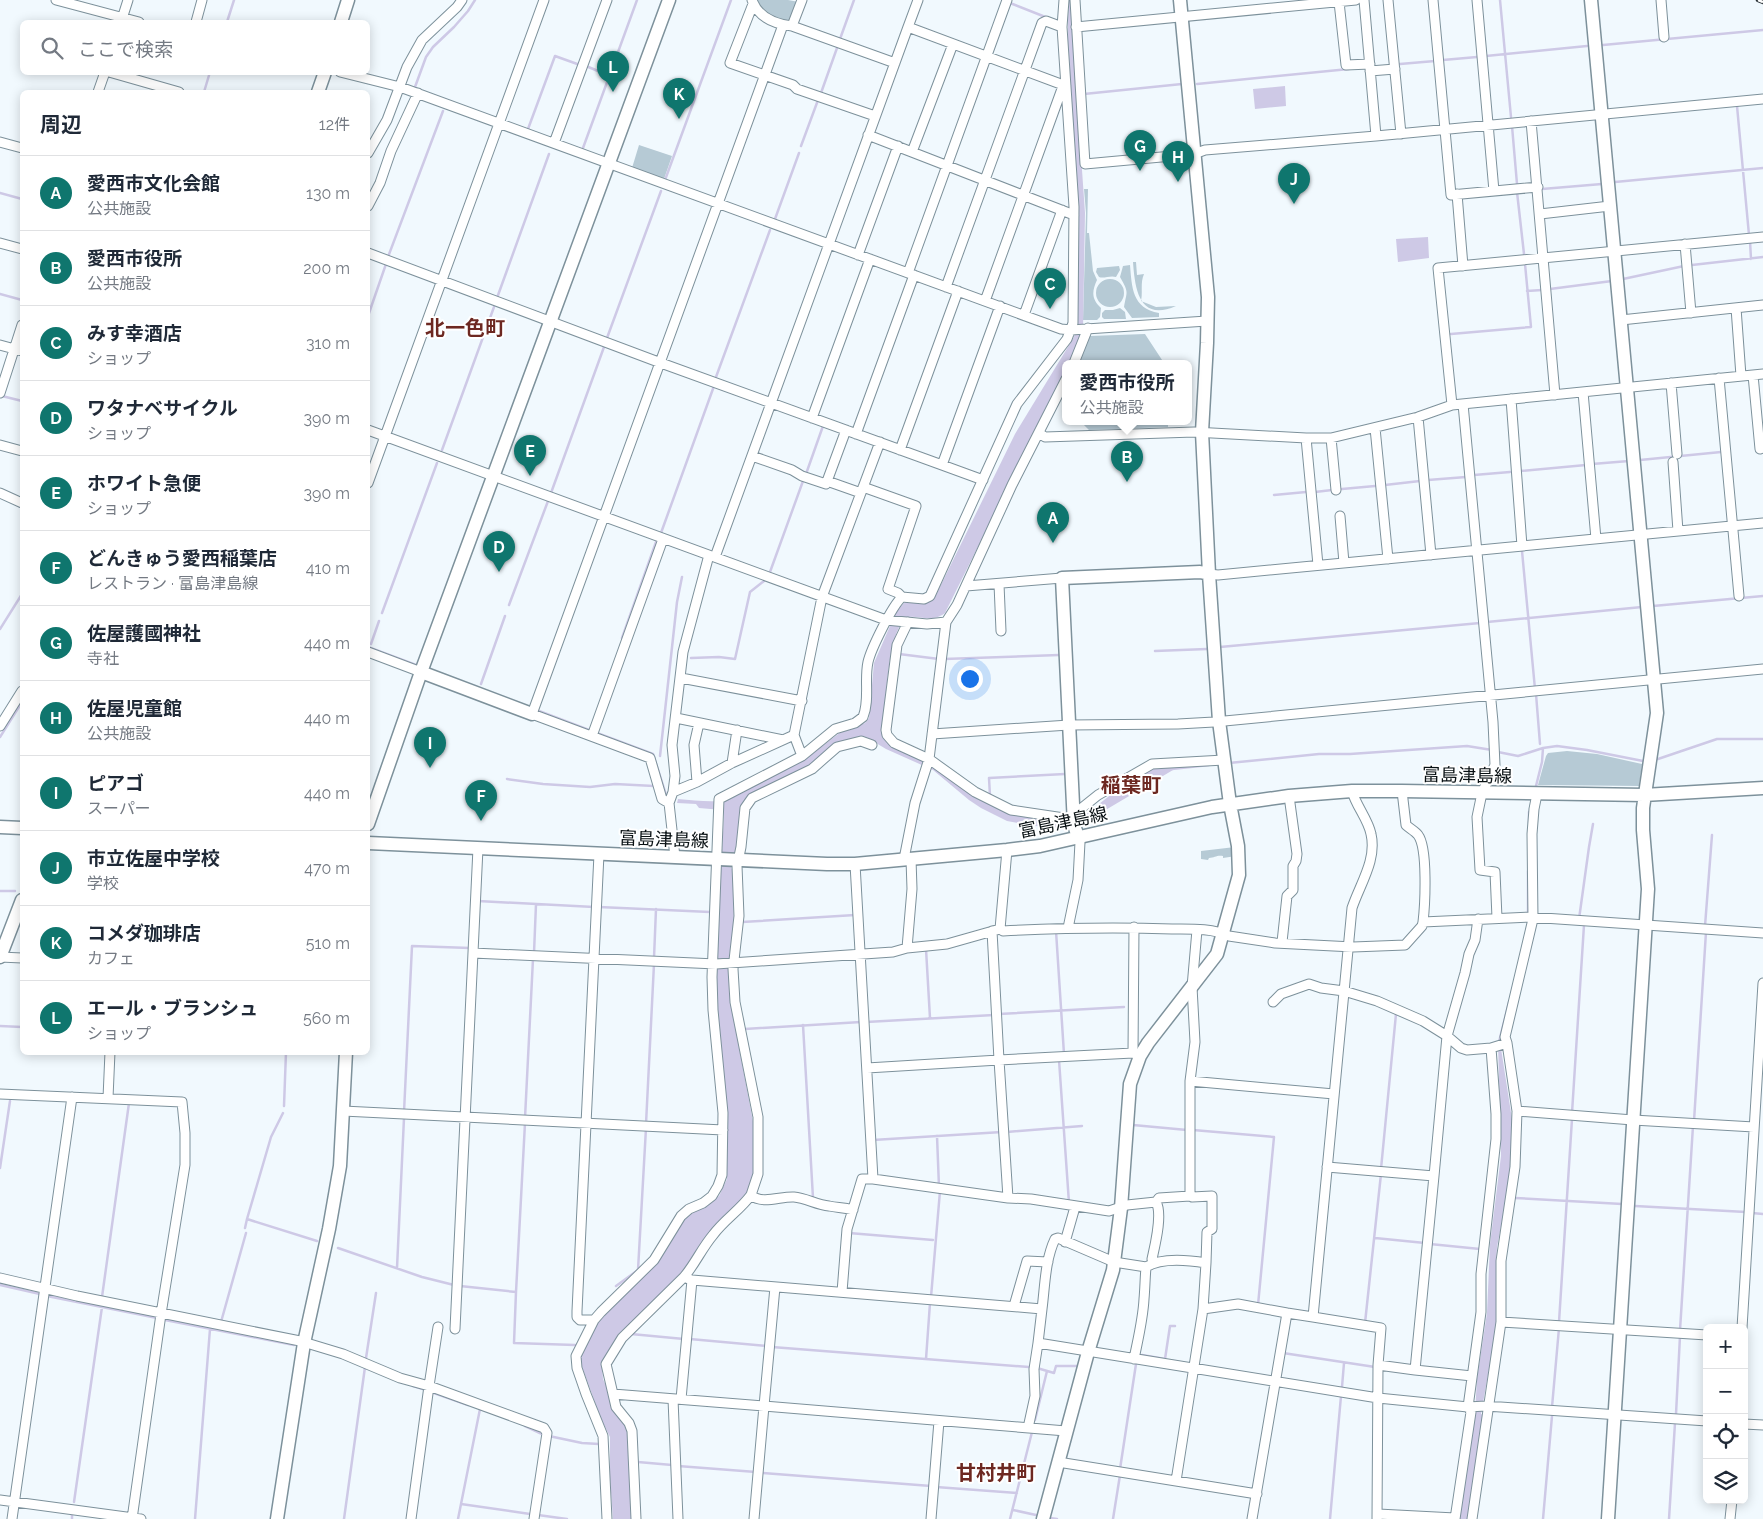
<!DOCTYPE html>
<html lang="ja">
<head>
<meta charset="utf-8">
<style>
  :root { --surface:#fff; --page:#f2f2f3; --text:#1f2937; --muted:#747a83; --line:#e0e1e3; --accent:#0f766e }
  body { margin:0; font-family:Raleway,"Noto Sans JP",sans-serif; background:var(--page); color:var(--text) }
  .controls { position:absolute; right:15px; bottom:15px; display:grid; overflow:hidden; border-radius:8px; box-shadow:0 2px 12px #0003 }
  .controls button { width:45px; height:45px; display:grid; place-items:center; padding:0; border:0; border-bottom:1px solid var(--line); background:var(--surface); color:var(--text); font:25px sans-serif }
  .you { position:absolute; left:969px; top:678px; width:18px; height:18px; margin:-12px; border:4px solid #fff; border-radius:50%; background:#1a73e8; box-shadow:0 0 0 8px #1a73e833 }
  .badge { display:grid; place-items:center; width:32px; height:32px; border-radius:50%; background:var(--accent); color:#fff; font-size:16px; font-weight:700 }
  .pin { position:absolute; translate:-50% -41px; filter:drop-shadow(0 1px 2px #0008) }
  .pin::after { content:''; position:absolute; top:26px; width:18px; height:15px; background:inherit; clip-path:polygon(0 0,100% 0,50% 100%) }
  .popup { position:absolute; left:1062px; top:360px; width:130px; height:65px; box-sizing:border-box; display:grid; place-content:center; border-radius:8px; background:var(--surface); filter:drop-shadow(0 1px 4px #0005); font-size:16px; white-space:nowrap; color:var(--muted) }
  .popup b { font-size:19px; color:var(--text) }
  .popup::after { content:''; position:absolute; left:50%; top:100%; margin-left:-10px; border:10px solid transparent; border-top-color:var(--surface) }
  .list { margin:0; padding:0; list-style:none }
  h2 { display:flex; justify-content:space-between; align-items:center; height:65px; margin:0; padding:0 20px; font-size:21px }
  h2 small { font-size:16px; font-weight:400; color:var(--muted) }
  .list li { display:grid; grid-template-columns:32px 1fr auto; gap:15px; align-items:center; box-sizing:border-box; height:75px; padding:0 20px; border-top:1px solid var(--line) }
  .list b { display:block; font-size:19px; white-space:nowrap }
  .list p { margin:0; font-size:16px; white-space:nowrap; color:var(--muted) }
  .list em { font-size:16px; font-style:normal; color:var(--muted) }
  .icon { flex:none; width:28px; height:28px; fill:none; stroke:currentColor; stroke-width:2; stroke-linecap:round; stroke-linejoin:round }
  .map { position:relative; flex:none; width:1763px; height:1519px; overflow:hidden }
  .search { position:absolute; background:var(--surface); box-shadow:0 2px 12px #0003; left:20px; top:20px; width:350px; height:55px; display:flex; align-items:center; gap:12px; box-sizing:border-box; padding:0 18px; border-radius:8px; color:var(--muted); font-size:19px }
  .panel { position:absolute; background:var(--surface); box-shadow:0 2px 12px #0003; left:20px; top:90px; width:350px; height:965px; border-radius:8px }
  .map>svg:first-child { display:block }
</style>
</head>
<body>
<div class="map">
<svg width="1763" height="1519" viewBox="0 0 1763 1519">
  <rect width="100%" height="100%" fill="#f1f9fe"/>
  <path fill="#b6cad5" d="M756,0h32l11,2 -9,20 -25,-8z
    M639,145l33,11 -8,23 -32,-11z
    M1084,189h4l-1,44h2l4,38 4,9c-5,11 -6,19 4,28l-1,9 -3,3h-14l3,-107z
    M1133,262h3l1,13 7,-1c-4,9 -1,18 -3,27l15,6 20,-1c-37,16 -41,-17 -43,-44z
    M1130,265c2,23 2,43 29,48v4l-27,1 -8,-11c3,-17 5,-14 -4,-30l3,-11z
    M1119,266l1,4 -4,7c-6,-2 -12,2 -17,0l-3,-5 1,-4z
    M1096 293a14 14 0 1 1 28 0a14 14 0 1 1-28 0Z
    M1120,308l5,4 1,7h-22l-2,-2v-4l3,-3h8z
    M1145,334l19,29h-86l12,-27z
    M1080,421h88v6l-79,3z
    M1567,751l30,3 45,10 -3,22 -101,-1 8,-29 2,-3z
    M1235,847l1,9 -13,2v-2c-7,-1 -8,2 -14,2l-1,2 -7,-1v-8z"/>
  <path fill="#cec9e6" d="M1069,0h3l-1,12 14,201 -2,118 -2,7 -12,25h-3v7l-121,243c-15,12 -32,-1 -40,6 -18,16 -18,82 -23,107v11l7,7 46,22 35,28 37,19 54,7 1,8 -26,-2 -29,-5 -26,-13 -12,-8 -36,-30 -47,-21 -20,-12 -6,-1 -24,8 -29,23 -65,38 -2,8 -2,30 -7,24 2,5 1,53 -5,32 2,49 22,115 1,55 -4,12 -9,17 -50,60 -76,77 -7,9 -6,15 1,13 5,11 20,35 5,94h-20l-3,-40v-42l-9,-18 -20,-55v-9l10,-23 10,-14 57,-56 27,-44 34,-22 8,-17 -1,-76 -11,-113 9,-177 -2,-3 -23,-2 -3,-4 -19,-1 1,-4c16,1 33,4 49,1l2,-3 78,-39 35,-27 23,-8 4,-5 5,-55 22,-51 8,-9 6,-2 16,2 8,-4 81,-165 59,-97 3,-16c1,-38 3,-77 1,-115 -2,-68 -14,-138 -9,-206z
    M1285,86l1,20 -31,3 -2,-20z
    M1428,237l1,21 -31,4 -2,-23z
    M1173,765v5l-86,51 -2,-6 42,-33 27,-14z
    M1500,1042l12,77v50l-15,78 -1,19v64l-15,84 2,1 -16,104h-8l16,-106 2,-34 10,-66 3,-69 11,-88 -3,-113z"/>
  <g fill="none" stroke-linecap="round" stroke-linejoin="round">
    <path stroke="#cec9e6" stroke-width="2.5" d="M1500,0l11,117
      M1010,3l38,15
      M227,22l7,-22
      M840,39l14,-39
      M1603,45l160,-15
      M1486,56l101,-10
      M1443,60l34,-3
      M1400,64l35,-3
      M586,66l24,10
      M1197,84l152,-15
      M415,87l11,-30 7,-10 21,-20 14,-16 7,-11
      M204,92l6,-20
      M821,93l16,-45
      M1084,94l98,-10
      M1737,106l12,129
      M1512,126l5,58
      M528,129l27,-73 25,9
      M801,146l17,-46
      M583,148l54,-148
      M665,180l66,-180
      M1615,182l148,-14
      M1542,189l60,-5
      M1517,192l7,62
      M0,193l22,6
      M775,219l24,-66
      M1750,241l1,18
      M388,257l55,-146
      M1692,265l71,-8
      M1623,279l61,-13
      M1550,289l62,-8
      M1527,291l15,-1
      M0,294l22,6
      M497,298l52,-144
      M368,316l18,-52
      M1451,334l80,-7 -6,-63
      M607,338l54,-147
      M716,377l54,-147
      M2,396l20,5
      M442,450l52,-143
      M1640,460l81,-8
      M1592,464l37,-3
      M1520,471l66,-6
      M806,474l17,-48
      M1474,475l36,-3
      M1428,480l38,-3
      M1385,485l35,-4
      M1342,489l33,-3
      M1315,492l17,-2
      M551,493l53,-146
      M1274,495l32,-3
      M15,504l7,4
      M661,533l53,-147
      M1522,551l13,138
      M770,572l33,-91
      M509,605l39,-104
      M1653,606l110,-10
      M382,613l55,-150
      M1487,622l155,-15
      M0,629l22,-35
      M622,638l34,-96
      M371,644l8,-23
      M368,647l48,18
      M1220,647l260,-24
      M1155,651l52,-2
      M899,654l40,5
      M691,658l28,-1 16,2 15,-67 14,-11
      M944,659l115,-4
      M481,684l24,-68
      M1536,694l4,50
      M539,711l50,19
      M597,733l56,21 13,41
      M0,737l22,-35
      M1498,752l20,4 25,-8 14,-2 30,4 56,11
      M660,756l17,-154 5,-25
      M1658,759l59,-20h46
      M1229,763l90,-9h31l117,-8 25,4
      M1172,769l37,-4
      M507,779l36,5 47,3 25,-3 39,2
      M1536,786l6,-24 1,-14
      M990,796l-1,-18 76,-4
      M1529,823v-11
      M0,891h15
      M478,901l116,6
      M599,907l111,5
      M1528,915v-44
      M1579,919l10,-72 4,-23
      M742,922l113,-7
      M1705,926l7,-91
      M1056,931l8,123
      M926,949l4,69
      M534,953l2,-49
      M654,958l2,-49
      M999,1014l125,-7
      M866,1022l128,-7
      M803,1025l10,173
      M0,1026l22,1
      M745,1029l116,-7
      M1499,1042l10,-40
      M1059,1060l10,143
      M284,1106l2,-54
      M404,1112l8,-166 58,2
      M1572,1113l12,-188
      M525,1118l8,-159
      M1694,1121l12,-189
      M646,1124l8,-160
      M1133,1125l54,5
      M1193,1130l81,7 -16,168
      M1007,1132l75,-6
      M937,1136l2,51
      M873,1140l129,-8
      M0,1168l10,-67
      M1381,1169l15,-155
      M1515,1198l107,6
      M1635,1206l111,6
      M1752,1213l11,1
      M247,1219l24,-82 12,-24
      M245,1228l2,-9 70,22
      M849,1233l84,7
      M1375,1238l50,5
      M1430,1244l50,5
      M338,1248l84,29 32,8
      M397,1268l7,-150
      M0,1285l40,9
      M460,1286l56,6 -2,51 61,2
      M616,1286l22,-16 8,-142
      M516,1292l9,-169
      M47,1296l110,22
      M102,1297l27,-194
      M931,1297l9,-106
      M165,1320l129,25
      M221,1322l25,-89
      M1559,1322l13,-203
      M1365,1323l16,-149
      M1680,1330l13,-204
      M631,1334l53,5
      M690,1339l77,7
      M772,1347l257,20
      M1283,1353l92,14
      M1142,1355l23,4 5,-33h5
      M366,1358l10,-65
      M926,1359l4,-56
      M1037,1368l17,5 2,-7h21
      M413,1386l13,4
      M1342,1387l2,-24
      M431,1392l37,13
      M1552,1407l7,-79
      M1676,1414l4,-78
      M1035,1420l12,-49
      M525,1426l17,8
      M549,1436l33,7 17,1
      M638,1462l34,3
      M678,1466l78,6
      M1120,1469l16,-105
      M763,1473l168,13
      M936,1487l81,6
      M74,1502l28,-195
      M461,1504l69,10
      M1013,1510l23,5
      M538,1515l29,4
      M1050,1518l7,1
      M72,1519v-4
      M195,1519l15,-190
      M344,1519l21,-152
      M458,1519l22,-110
      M1010,1519l22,-87
      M1113,1519l7,-44
      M1330,1519l11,-123
      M1543,1519l9,-103
      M1669,1519l6,-96"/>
    <g stroke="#7d919b" stroke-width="11">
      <path id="street" d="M56,0l83,22
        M752,0c6,17 23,24 40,26l103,37
        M1075,0l10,164 109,-10 11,-4 171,-14 387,-37
        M1364,0l12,136
        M1388,0l13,134
        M1433,0l18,195 87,-8
        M1477,0l17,191
        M1661,0l3,37
        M1339,2l7,63 24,-1
        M753,4l-23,59 63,22 4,4 78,27
        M121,22l7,-22
        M196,22l6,-22
        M792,26l10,-26
        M908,27l10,-27
        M1076,27l280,-27
        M1370,71l25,-2
        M109,72l70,20
        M340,72l60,15 661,242 10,1 136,-9
        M98,92l7,-20
        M1531,121l24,274
        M868,135l206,80
        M0,142l22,6
        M554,143l53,-143
        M912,152l41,-108
        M368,153l19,-33 20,-53 15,-27 35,-33 5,-7
        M1457,194l6,72
        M368,206l12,-23 11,-32 27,-58
        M1540,214l70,-8
        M0,243l22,6
        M1685,244l6,69
        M368,253l293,110 281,102 58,-159
        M858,255l40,-109
        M908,273l99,-273
        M946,287l96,-264 4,-2 16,6
        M985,301l78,-215
        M1736,308l5,68
        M1024,315l38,-105
        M1621,320l142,-15
        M0,345l22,6
        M1074,363l14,-35
        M1753,375l7,74 3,-1
        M1719,378l20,218
        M1671,383l6,71
        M1583,392l13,147
        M0,393l22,-68
        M1511,399l11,147
        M1463,404l30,318 2,43 -13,28 -5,24 3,53 15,2 2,46
        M1452,405l-14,-137 325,-31
        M1418,417l13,138
        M812,418l58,-159
        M1375,428l13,131
        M368,430l518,190 41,4 19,-2
        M1039,433l6,4 149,-5 112,6h25l87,-21 34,-12 311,-31
        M856,434l58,-159
        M1306,438l12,127
        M1331,438l5,52
        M0,445l22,6
        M900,450l58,-159
        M752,456l40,14 10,6 24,8 20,-54
        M1673,462l5,69
        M942,465l41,15
        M827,481l34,12
        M368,483l176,-483
        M863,487l53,19 -28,83 10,4 4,4
        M0,493l22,10
        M1340,516l4,47
        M715,557l193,-530 158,59
        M1209,574l9,1 545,-52
        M999,584l2,47
        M966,586l96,-8
        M908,622l-11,23 -11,85 1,5 7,8 35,16 46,33 36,18 53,8h9
        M368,652l53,20
        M681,678l121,23
        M676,718l107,22
        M0,726l22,-35
        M932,734l137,-9 109,-1 36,-2 549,-53
        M794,735l8,21 33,-27 20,-6 8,-6c7,-17 1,-37 5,-55 3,-13 24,-56 34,-65l22,2 6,-3 87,-192 50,-65 6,-16 1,-116 -12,-180 2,-27
        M592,736l71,-197
        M732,763l5,-33
        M697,782l-3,-37 5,-22
        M1402,791l4,34c3,3 9,6 12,10 10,13 7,70 5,87
        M673,792l2,-16 -3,-31 11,-93 26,-97
        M669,803l-7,-4 -12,-41 -118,-44 251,-689
        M1073,815l25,-20 54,-31 72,-4
        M599,854l-22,457v6l3,3h14l7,-8 53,-52 27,-44 8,-7 14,-6 9,-7 6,-10 4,-11 1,-62 -10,-103 -1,-33 7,-178 83,-43
        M675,857l-6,-54 4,-11 24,-10 35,-19 62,-28 28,-138 58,-155
        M904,859l11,-56 14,-44 17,-137 11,-17 55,-120 54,-106
        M855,864l18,315 135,19 23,1 78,12 18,-6 29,-3 3,-4 31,-2v-115
        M1134,927l-1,126 4,2
        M1068,928l10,-48 2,-38 -2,-5
        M1000,929l7,-79
        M1197,930l-5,57 3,55 -5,39 144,13
        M992,931l7,129 134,-7
        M1282,942l5,-46 6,-6v-24l3,-5 1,-7 -8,-58
        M907,948l5,-59 -1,-30
        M473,953l243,11 177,-12 14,-4 40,-4 53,-15 3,2c57,-3 113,-4 169,-2 18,0 41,-1 57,7l46,7 78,4 52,-2 17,-19 1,-4 106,-5 234,16
        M0,957l22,1
        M1273,1002l8,-8 28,-10 12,4 23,3 33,10 46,20 24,15 14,12 6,2 24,-2 16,-5 10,68 116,9 121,7
        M1507,1043l-2,-6 28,-118 -1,-85 2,-25 3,-15
        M867,1068l132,-8 9,138
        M0,1094l182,8 3,31v32l-24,149 -29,205
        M108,1098l2,-46
        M343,1111l380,19
        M1517,1111l-2,56 -14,94v61l206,13
        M1327,1167l107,9 -19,194 57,6
        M1434,1176l13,-140 18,-63 4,-19 6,-14 3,-21
        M751,1195l7,-21v-57l-23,-115 -2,-33 6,-53 -2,-50 4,-19 4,-39 7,-10 60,-29 25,-22 24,-6 11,4
        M1065,1242l10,-35
        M1153,1262l-1,-3c3,-14 11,-45 4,-57
        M0,1278l77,18 223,45 43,13 57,24 29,8 9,-59
        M689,1279l-5,-2c11,-13 18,-29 29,-42 11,-15 27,-25 38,-40 11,10 30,1 43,2 12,1 23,8 35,9 9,2 14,1 24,4
        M842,1292l5,-63 15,-50h11
        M1014,1306l13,-45 21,1
        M1042,1309c3,-23 3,-49 13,-70l3,-1 56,24 32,5c16,-10 42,-7 60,-4l1,-31 5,-3v-33l-20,1 -2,-1
        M1203,1309l35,-5 49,9
        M1313,1317l68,11 -3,37
        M594,1320l-18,36 1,12 9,26 17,42 4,83
        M1742,1328l21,-345
        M455,1329l23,-481
        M1134,1359c4,-20 9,-40 10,-60 1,-11 1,-21 2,-32
        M613,1394l151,12 11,-119
        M673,1399l5,120
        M681,1399l11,-119 350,29 -4,34 340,55 90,9 18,-1 221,15
        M1744,1424l19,1
        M1028,1428l7,-32 -1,-27 4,-26
        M1058,1462l199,32
        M1176,1481l27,-172 3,-46
        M0,1500l141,19
        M1378,1514l77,4
        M12,1519l60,-422
        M411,1519l18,-133 115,42 3,5 -13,86
        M636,1519l-4,-88 -3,-8 -13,-16 -10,-43 16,-26 62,-61
        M754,1519l10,-113 302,25
        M931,1519l8,-98
        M1252,1519l35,-206 26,4 39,-409c8,-24 25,-48 19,-74 -3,-15 -15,-28 -19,-43
        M1377,1519l1,-154 37,5
        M1455,1519l16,-107 -3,-5 13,-95v-38l15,-135v-25l-5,-66
        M1472,1519l29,-197
        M1730,1519l2,-19"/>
    </g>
    <g stroke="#7d919b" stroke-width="15">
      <path id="secondary" d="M1591,0l66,713 -14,95v22l5,59 -40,630
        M341,22l7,-22
        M318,92l7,-20
        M421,672l111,42
        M368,824l53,-152 248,-672
        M0,827l22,1
        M1078,837l-4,-12 -12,-247 138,-6 9,2
        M368,843l459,21h28l152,-14 33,-4 172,-39 77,-11 63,-5h50l242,4 119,-7
        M0,957l22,-57
        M277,1519l27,-176 25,-114 11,-63 6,-114
        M1043,1519l45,-167 25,-82 8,-62 9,-124 10,-28 8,-13 69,-89 22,-79 -1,-29 -8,-42 -11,-83 -10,-147 -7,-142 5,-89 1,-46 -28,-297"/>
    </g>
    <use href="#street" stroke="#fff" stroke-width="9"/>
    <use href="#secondary" stroke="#fff" stroke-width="12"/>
    <g stroke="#262e32" stroke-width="4.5">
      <path id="rail" d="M1758,0l5,2"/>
    </g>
    <use href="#rail" stroke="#fff" stroke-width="2.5" stroke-dasharray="8" stroke-linecap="butt"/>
  </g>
  <g text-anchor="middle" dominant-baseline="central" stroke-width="4" stroke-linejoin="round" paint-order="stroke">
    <g font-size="18" fill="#081013" stroke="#fff">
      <text transform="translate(1467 775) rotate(1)">富島津島線</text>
      <text transform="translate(1063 822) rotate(-12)">富島津島線</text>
      <text transform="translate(664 839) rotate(2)">富島津島線</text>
    </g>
    <g font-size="20" font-weight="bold" fill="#6d2821" stroke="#fff">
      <text x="465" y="328">北一色町</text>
      <text x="1131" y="785">稲葉町</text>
      <text x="996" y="1473">甘村井町</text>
    </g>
  </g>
</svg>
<div class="controls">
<button>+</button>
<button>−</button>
<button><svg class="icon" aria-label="locate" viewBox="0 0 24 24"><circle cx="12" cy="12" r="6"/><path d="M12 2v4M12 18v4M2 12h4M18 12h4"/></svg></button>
<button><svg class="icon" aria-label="layers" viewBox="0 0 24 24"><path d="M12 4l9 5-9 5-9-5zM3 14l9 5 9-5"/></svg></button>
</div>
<div class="you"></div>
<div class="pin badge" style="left:1053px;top:543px">A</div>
<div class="pin badge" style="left:1127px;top:482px">B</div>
<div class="popup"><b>愛西市役所</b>公共施設</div>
<div class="pin badge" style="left:1050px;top:309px">C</div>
<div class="pin badge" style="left:499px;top:572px">D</div>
<div class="pin badge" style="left:530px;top:476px">E</div>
<div class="pin badge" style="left:481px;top:821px">F</div>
<div class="pin badge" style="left:1140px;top:171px">G</div>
<div class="pin badge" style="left:1178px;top:182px">H</div>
<div class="pin badge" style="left:430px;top:768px">I</div>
<div class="pin badge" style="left:1294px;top:204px">J</div>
<div class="pin badge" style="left:679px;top:119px">K</div>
<div class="pin badge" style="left:613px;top:92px">L</div>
<div class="search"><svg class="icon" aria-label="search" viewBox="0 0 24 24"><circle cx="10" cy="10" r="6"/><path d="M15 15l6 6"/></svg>ここで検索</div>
<section class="panel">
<h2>周辺<small>12件</small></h2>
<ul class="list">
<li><span class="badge">A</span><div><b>愛西市文化会館</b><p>公共施設</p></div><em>130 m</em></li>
<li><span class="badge">B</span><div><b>愛西市役所</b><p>公共施設</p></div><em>200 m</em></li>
<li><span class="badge">C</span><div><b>みす幸酒店</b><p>ショップ</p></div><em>310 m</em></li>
<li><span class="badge">D</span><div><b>ワタナベサイクル</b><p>ショップ</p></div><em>390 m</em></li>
<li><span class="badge">E</span><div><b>ホワイト急便</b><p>ショップ</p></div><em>390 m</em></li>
<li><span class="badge">F</span><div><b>どんきゅう愛西稲葉店</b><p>レストラン · 富島津島線</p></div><em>410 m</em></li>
<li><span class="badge">G</span><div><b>佐屋護國神社</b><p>寺社</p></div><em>440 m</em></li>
<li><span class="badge">H</span><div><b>佐屋児童館</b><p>公共施設</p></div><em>440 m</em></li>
<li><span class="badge">I</span><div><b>ピアゴ</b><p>スーパー</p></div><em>440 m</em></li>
<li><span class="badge">J</span><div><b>市立佐屋中学校</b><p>学校</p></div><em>470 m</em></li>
<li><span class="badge">K</span><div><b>コメダ珈琲店</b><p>カフェ</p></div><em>510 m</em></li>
<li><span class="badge">L</span><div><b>エール・ブランシュ</b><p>ショップ</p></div><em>560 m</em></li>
</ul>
</section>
</div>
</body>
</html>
